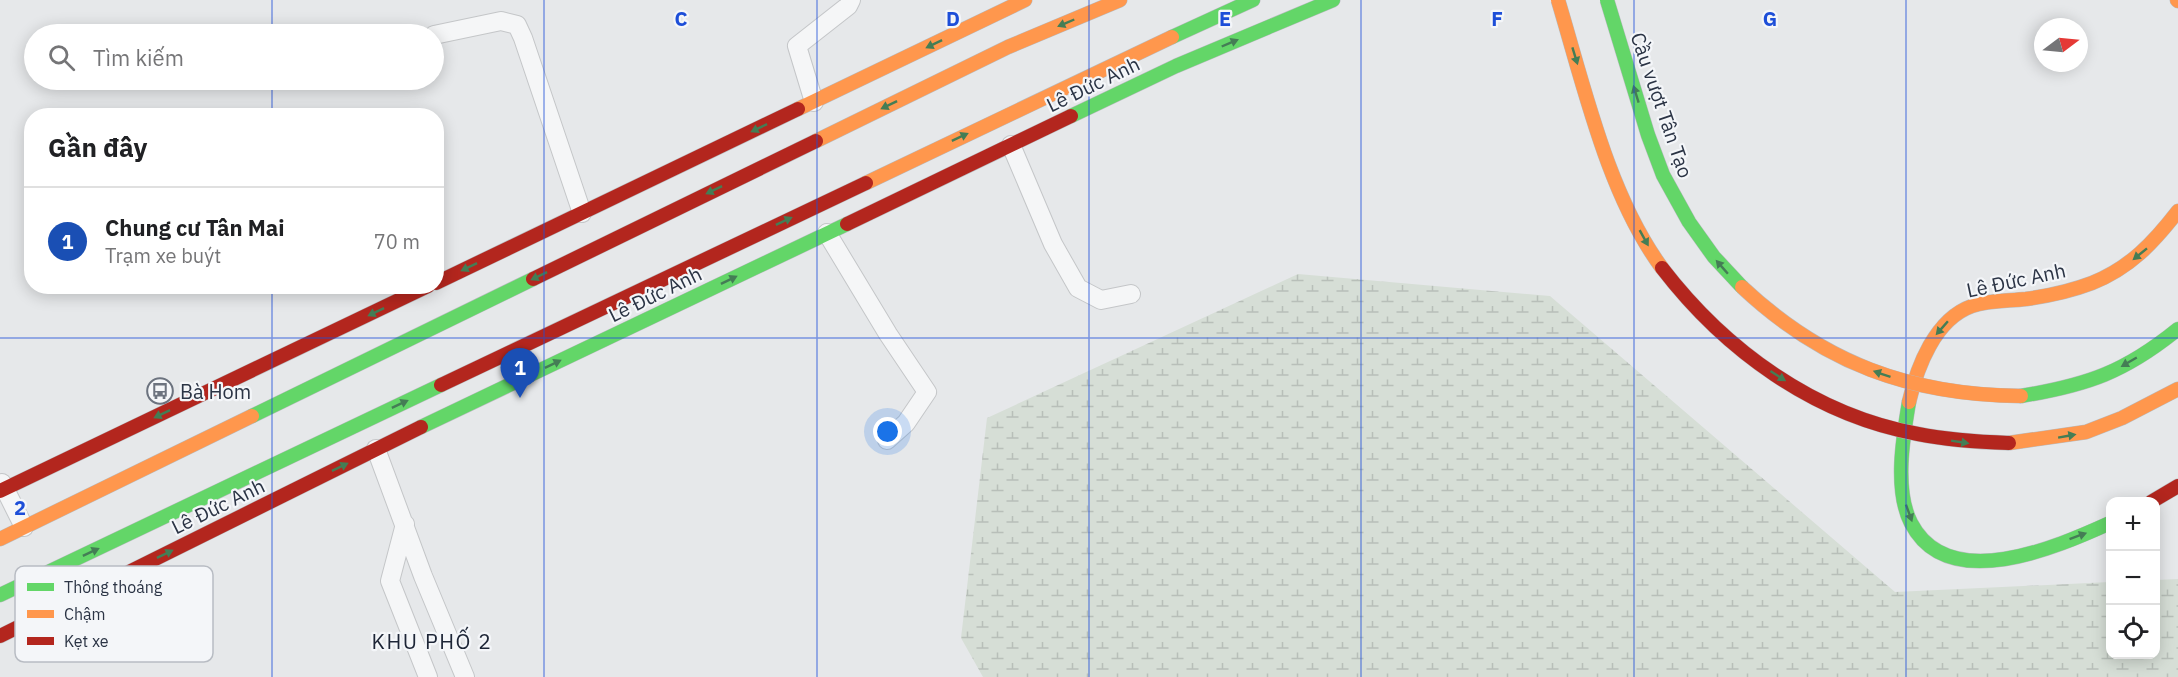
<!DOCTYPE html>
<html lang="vi">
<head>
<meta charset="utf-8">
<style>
  :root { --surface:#fff; --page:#f6f6f6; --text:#202124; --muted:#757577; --line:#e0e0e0; --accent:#0f766e }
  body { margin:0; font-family:"IBM Plex Sans",sans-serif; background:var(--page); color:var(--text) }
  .controls { position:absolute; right:18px; bottom:18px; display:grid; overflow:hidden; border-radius:12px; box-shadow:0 3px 15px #0003 }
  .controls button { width:54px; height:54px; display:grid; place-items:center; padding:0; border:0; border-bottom:2px solid var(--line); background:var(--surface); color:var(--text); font:30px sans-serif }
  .compass { position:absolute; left:2034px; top:18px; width:54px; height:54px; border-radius:50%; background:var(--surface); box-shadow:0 3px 15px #0003; rotate:74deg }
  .you { position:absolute; left:888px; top:432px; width:21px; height:21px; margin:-15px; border:4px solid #fff; border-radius:50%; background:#1a73e8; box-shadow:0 0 0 9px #1a73e833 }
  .badge { display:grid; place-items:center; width:39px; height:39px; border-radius:50%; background:var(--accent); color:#fff; font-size:20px; font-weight:700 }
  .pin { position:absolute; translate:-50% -50px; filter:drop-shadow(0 2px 3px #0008) }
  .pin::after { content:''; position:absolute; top:32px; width:21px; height:18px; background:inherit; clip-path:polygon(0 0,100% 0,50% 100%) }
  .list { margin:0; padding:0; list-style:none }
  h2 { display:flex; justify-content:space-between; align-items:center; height:78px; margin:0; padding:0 24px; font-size:26px }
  h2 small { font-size:20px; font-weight:400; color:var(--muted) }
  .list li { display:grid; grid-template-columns:39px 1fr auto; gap:18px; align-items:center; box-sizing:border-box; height:108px; padding:0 24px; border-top:2px solid var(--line) }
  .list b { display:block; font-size:22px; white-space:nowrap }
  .list p { margin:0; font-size:20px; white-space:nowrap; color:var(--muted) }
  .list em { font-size:20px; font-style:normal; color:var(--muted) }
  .icon { flex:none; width:33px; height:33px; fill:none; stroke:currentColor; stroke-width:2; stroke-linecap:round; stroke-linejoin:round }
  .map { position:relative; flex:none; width:2178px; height:677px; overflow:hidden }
  .search { position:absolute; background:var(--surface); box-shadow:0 3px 15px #0003; left:24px; top:24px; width:420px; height:66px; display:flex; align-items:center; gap:15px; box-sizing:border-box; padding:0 21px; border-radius:33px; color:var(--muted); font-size:22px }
  .panel { position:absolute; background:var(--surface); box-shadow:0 3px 15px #0003; left:24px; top:108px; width:420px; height:186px; border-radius:24px }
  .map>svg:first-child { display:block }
</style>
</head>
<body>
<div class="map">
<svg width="2178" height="677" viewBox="0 0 2178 677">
  <defs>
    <pattern id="wetland-marsh" width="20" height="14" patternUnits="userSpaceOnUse" patternTransform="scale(1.5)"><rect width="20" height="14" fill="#d6ded6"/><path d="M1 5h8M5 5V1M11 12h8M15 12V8" fill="none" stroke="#b8bfb9"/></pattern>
  </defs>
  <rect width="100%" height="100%" fill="#e6e8ea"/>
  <path fill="url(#wetland-marsh)" d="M1298,274l252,22 345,296 215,-10v72h46v-74l22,-1v98h-1195l-22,-39 26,-220z"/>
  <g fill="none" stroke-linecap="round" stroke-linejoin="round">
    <g stroke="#c4c6c8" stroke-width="20">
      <path id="lane" d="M434,35l67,-14 16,4 6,13 59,175
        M814,102l-17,-56 51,-40 3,-6
        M1011,145l42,99 25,44 23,12 30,-6
        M827,233l61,101 39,58 -21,31 -19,17
        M376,449l47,127 42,101
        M2,483l22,44
        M405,524l-15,57 38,96"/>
    </g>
    <g stroke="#b8bbbf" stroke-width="15">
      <path id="fast" d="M1172,37l81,-37
        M1071,116l105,-50 157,-66
        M2021,396c67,-11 104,-24 157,-67
        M1909,402c-6,35 -15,88 2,121 37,72 146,24 199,0
        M252,416l281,-137
        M421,427l426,-203
        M0,595l441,-210"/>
    </g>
    <g stroke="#b8bbbf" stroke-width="15">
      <path id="slow" d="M2177,0l1,1
        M798,109l227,-109
        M816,141l192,-94 112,-47
        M866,183l306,-146
        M1909,402c8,-35 26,-83 63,-96 17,-6 36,-5 54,-7 22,-3 45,-8 66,-16 38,-15 62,-41 86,-72
        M2009,443l77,-11 36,-14 56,-29
        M0,539l252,-123"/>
    </g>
    <g stroke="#b8bbbf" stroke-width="15">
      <path id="jam" d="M847,224l224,-108
        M533,279l283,-138
        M436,283l362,-174
        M441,385l425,-202
        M0,491l428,-205
        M2151,502l27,-16
        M0,636l421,-209"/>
    </g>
    <use href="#lane" stroke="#f5f6f7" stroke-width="18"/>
    <use href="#fast" stroke="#63d668" stroke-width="14"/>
    <use href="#slow" stroke="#ff974d" stroke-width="14"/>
    <use href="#jam" stroke="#b3261e" stroke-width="14"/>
    <g stroke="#b8bbbf" stroke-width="15" stroke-linecap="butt">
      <path id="fast-bridge" d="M1607,0l41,135 15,40 26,47 25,35 28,30"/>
    </g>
    <g stroke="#b8bbbf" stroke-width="15" stroke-linecap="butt">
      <path id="slow-bridge" d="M1558,0c26,86 50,195 104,268
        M1742,287c81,76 168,108 279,109"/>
    </g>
    <g stroke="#b8bbbf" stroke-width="15" stroke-linecap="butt">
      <path id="jam-bridge" d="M1662,268c63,82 152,147 256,166 30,6 60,8 91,9"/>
    </g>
    <use href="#fast-bridge" stroke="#63d668" stroke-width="14"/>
    <use href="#slow-bridge" stroke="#ff974d" stroke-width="14"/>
    <use href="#jam-bridge" stroke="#b3261e" stroke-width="14"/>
  </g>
  <defs><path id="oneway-solid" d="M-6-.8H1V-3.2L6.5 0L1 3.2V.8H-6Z" transform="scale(1.5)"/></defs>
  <g fill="#447d55">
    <use href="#oneway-solid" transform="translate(1066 23) rotate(157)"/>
    <use href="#oneway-solid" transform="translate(1230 43) rotate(-23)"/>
    <use href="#oneway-solid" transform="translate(934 44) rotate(154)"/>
    <use href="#oneway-solid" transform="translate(1575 56) rotate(73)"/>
    <use href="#oneway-solid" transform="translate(1636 94) rotate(-107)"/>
    <use href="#oneway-solid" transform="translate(889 105) rotate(154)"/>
    <use href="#oneway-solid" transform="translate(759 128) rotate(154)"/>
    <use href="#oneway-solid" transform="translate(960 137) rotate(-25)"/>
    <use href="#oneway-solid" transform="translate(714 190) rotate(154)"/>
    <use href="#oneway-solid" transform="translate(784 221) rotate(-25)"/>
    <use href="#oneway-solid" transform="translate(1644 238) rotate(61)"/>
    <use href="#oneway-solid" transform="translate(2140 254) rotate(141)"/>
    <use href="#oneway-solid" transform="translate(469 267) rotate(154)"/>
    <use href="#oneway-solid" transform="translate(1722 267) rotate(-131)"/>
    <use href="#oneway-solid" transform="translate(539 276) rotate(154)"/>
    <use href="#oneway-solid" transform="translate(729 280) rotate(-26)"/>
    <use href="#oneway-solid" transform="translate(376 312) rotate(154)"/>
    <use href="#oneway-solid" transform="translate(1942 328) rotate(131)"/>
    <use href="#oneway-solid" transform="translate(2129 362) rotate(150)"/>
    <use href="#oneway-solid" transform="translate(553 364) rotate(-26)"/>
    <use href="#oneway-solid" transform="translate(1882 374) rotate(-161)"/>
    <use href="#oneway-solid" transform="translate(1778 376) rotate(33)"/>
    <use href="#oneway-solid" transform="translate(400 404) rotate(-25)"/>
    <use href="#oneway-solid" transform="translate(162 414) rotate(154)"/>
    <use href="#oneway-solid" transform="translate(2067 436) rotate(-10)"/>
    <use href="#oneway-solid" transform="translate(1960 442) rotate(9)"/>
    <use href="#oneway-solid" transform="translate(340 467) rotate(-26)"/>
    <use href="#oneway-solid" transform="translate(1909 513) rotate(70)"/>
    <use href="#oneway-solid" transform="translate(2078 536) rotate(-20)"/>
    <use href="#oneway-solid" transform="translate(91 552) rotate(-25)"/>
    <use href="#oneway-solid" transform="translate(165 554) rotate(-26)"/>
  </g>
  <path fill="none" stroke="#1d4ed8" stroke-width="1.5" stroke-opacity="0.55" d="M272,0v34M544,0v677M817,0v677M1089,0v677M1361,0v677M1634,0v677M1906,0v677M272,80v36M272,286v391M0,338h2178"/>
  <defs>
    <g id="bus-ring" transform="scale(1.35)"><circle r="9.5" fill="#f4f6f9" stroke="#6c737f" stroke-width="1.5"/><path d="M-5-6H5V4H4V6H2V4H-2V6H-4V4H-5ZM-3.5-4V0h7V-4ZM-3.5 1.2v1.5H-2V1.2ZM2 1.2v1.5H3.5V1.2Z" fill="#6c737f"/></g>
  </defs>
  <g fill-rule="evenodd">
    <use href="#bus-ring" x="160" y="391"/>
  </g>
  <g text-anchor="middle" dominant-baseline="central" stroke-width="4.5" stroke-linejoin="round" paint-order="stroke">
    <g font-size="20" fill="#2b3445" stroke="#f4f6f9">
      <text transform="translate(1093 84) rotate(-26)">Lê Đức Anh</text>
      <text transform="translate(1662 105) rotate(71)">Cầu vượt Tân Tạo</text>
      <text transform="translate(2016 280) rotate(-12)">Lê Đức Anh</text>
      <text transform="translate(655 294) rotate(-26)">Lê Đức Anh</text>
      <text transform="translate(218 506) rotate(-26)">Lê Đức Anh</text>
    </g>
    <g font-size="20" fill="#2b3445" stroke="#f4f6f9" text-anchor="start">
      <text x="180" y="391">Bà Hom</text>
    </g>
    <g font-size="21" letter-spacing="1.5" fill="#1d2536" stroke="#f4f6f9">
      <text x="432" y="641">KHU PHỐ 2</text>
    </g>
  </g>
  <rect x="15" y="566" width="198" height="96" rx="9" fill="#f4f6f9" stroke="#b8bcc3" stroke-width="1.5"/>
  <rect x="27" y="583" width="27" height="8" fill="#63d668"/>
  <rect x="27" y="610" width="27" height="8" fill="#ff974d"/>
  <rect x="27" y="637" width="27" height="8" fill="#b3261e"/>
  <g font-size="16" fill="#2b3445">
    <text x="64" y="593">Thông thoáng</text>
    <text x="64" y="620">Chậm</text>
    <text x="64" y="647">Kẹt xe</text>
  </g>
  <g font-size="20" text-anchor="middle" font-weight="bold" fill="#1d4ed8" stroke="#f4f6f9" stroke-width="4.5" stroke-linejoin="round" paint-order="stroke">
    <text x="681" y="26">C</text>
    <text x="953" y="26">D</text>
    <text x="1225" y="26">E</text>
    <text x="1497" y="26">F</text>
    <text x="1770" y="26">G</text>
    <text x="20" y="515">2</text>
  </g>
</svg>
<div class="controls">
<button>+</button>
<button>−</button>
<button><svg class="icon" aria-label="locate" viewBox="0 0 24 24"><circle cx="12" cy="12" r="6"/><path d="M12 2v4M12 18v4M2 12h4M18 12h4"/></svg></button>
</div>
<svg class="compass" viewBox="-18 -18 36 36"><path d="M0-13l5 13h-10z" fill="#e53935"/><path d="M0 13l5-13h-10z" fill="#757577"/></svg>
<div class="you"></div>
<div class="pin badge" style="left:520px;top:398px;background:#1a4fb4">1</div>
<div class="search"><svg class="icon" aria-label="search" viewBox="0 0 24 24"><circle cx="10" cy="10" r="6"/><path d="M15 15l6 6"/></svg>Tìm kiếm</div>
<section class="panel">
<h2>Gần đây<small></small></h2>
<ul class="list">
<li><span class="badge" style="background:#1a4fb4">1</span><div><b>Chung cư Tân Mai</b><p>Trạm xe buýt</p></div><em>70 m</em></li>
</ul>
</section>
</div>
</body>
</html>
